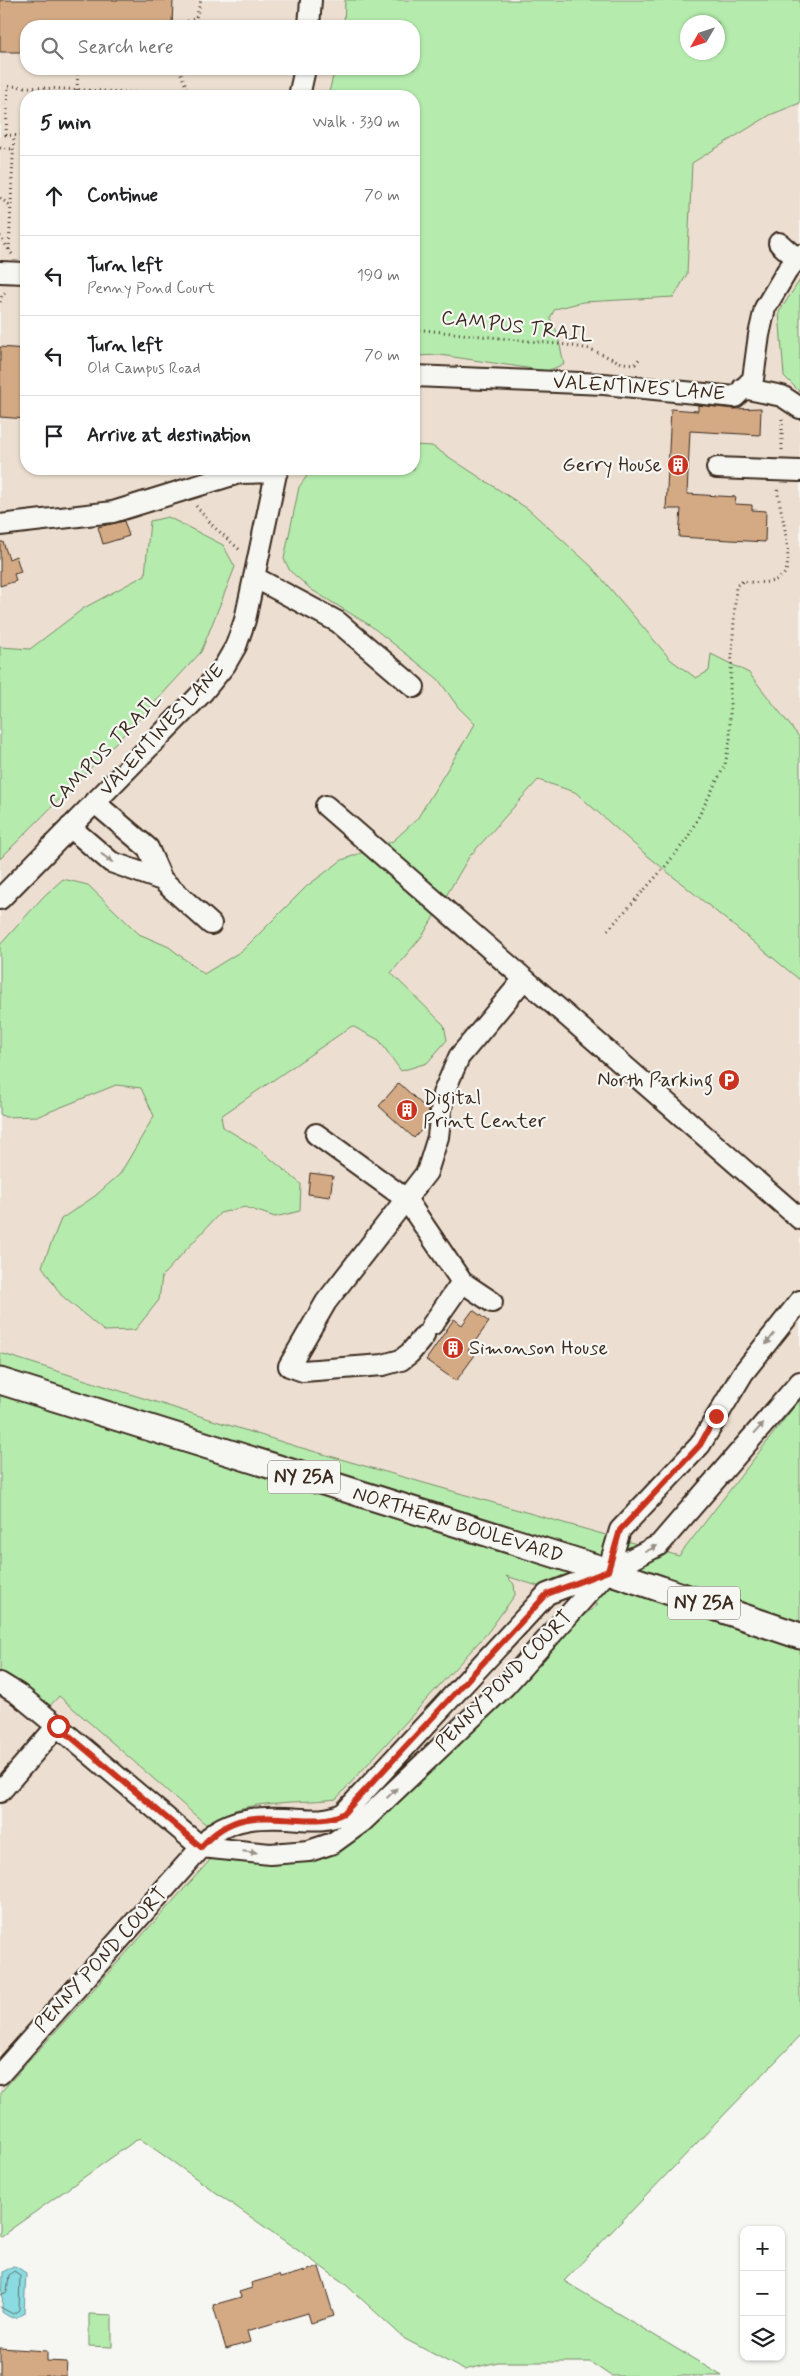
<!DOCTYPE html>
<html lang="en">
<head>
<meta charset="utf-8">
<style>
  :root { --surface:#fff; --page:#f6f6f6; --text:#202124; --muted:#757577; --line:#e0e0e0 }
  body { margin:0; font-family:Mynerve,sans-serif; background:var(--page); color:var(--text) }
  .controls { position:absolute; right:15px; bottom:15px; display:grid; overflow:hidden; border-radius:10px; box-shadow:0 1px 4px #0004 }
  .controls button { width:45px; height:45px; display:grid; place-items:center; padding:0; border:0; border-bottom:1px solid var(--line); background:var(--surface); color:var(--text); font:25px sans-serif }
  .compass { position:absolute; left:680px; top:15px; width:45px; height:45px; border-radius:50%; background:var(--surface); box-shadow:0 1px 4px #0004; rotate:231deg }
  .stop { position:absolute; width:15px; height:15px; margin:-11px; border:4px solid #c8321e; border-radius:50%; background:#fff }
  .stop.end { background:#c8321e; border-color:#fff; box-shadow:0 1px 5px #0008 }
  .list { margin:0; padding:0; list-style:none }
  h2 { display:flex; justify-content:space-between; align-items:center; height:65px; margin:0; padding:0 20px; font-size:21px }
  h2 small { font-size:16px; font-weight:400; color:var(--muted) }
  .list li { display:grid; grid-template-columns:32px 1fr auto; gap:15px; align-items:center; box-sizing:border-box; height:80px; padding:0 20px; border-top:1px solid var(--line) }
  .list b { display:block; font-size:19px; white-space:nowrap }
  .list p { margin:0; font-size:16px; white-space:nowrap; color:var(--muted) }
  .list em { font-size:16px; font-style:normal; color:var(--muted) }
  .icon { flex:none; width:28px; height:28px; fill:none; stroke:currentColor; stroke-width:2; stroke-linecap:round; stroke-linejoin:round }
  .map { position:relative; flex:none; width:800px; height:2376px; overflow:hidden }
  .search { position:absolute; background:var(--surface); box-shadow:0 1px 4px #0004; left:20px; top:20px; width:400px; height:55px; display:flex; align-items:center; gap:12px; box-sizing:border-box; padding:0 18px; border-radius:20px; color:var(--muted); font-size:19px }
  .panel { position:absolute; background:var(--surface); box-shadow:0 1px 4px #0004; left:20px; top:90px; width:400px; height:385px; border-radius:20px }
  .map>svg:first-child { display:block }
</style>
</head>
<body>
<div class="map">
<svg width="800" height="2376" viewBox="0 0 800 2376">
  <rect width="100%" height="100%" fill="#f6f6f2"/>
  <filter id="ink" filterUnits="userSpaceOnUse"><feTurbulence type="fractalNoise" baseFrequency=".02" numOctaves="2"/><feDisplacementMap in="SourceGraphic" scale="10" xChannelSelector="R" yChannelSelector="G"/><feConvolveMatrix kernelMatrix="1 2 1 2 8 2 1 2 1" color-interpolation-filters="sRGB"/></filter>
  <g filter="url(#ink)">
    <path fill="#ecdfd1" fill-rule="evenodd" d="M0,0h800v1399l-121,157 -384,-110 -295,-93zM688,22h30v30h-30zM26,26h388v43h-388zM26,96h388v373h-388z
      M0,1416l598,189 -14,10 -48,50 -178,173 -21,14 -66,11 -60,-4 -211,234z"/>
    <path fill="#b5ecae" stroke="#788b66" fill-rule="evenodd" d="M345,0h455v103l-30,12 -78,48 -5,111 -13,23 -91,5 -28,7 -5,9 7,14 7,32 -17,7 -107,-16 -26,1v-260h-86l7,-27h79v-43h-70zM688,22h30v30h-30z
      M800,280v112l-16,-16 -5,-64z
      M414,445l18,1 96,63 63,57 80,94 25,18 13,-7 2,-17 38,19 51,65v242l-157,-128 -68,-60 -37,-12 -69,77 -46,78 -32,38 53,52 3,15 -20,23 -26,8 -22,-31 -27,-14 -131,90 2,11 36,22 42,35 -1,27 -25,6 -30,-10 -25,6 -58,63 -3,24 -24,30 -31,1 -43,-36 -19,-29 19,-47 34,-23 25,-22 34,-58 -13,-28 -25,-3 -77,31 -34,1 -5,-3v-169l44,-49 19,-17 25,6 51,49 30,13 35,27 39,-24 64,-64 35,-26 51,-19 24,-22 58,-95 -17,-17 -20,-28 -67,-53 -59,-36 -22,-19 -6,-12 15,-72 13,-18h102z
      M168,517l55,28 12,22 -34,85 -56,61 -145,146v-212l30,2 54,-41 61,-33 5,-54z
      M0,1353l295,93 384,110 121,-157v637l-236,245 158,95h-111l-21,-14h-92l-34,8 -59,-31 -61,-56 -205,-145 -139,99v-144l211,-234 60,4 66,-11 21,-14 178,-173 48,-50 14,-10 -92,-29 8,8 1,11 -27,37 -152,167c-27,4 -90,1 -111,16 -5,3 -10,10 -14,14l-152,-133 -13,14 -46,-32z
      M89,2314l23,1v32l-23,-1z"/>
    <path fill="#8bdce2" stroke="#6b9594" d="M13,2266l4,1 9,6 -2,40c-10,7 -12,6 -22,-1l1,-40z"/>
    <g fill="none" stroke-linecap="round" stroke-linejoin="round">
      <path stroke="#5b716c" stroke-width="1" d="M0,2295l7,-3 2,-17 5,-4 6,4 -1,35 -6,4 -13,-7"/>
    </g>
    <path fill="#d4aa85" stroke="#3b2a1e" d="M0,0h173l-1,26h-146v26h-26z
      M0,347l26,2v70l-26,-2z
      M698,405l36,4 27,-1 -1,27 -70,-4 -3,63 49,3 -1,7 17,1v5l14,1 -1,31 -86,-5 2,-28h-15l5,-100 27,2z
      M124,521l5,15 -26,8 -5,-17z
      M0,542h3l6,17 7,-3 5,16 -7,2 2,7 -16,5z
      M399,1083l30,28 -1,12 -14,15 -35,-32z
      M310,1173l23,3 -3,21 -22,-3z
      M473,1310l16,12 -21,29 7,4 -19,26 -30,-21 28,-41 8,6z
      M319,2267l15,49 -23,7 -3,-10 -61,18 3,11 -24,7 -13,-44 28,-8 -2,-5 13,-4 -1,-5 28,-8 1,3z
      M0,2348l47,3v10l20,1 -1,14h-66z"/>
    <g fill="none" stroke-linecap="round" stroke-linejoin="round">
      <g stroke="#3b2a1e" stroke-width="24">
        <path id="minor" d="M309,26l2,-26
          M299,96l6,-27
          M779,243l18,16
          M0,272l26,1
          M414,376l190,8 131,13 18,-18 6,-44 6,-27 22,-37 13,-16
          M743,388l39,8 18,12
          M717,468l83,3
          M0,525l113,-13 126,-39 38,-1
          M254,577l84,45 76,65
          M94,802l54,46 14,32
          M326,806l474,413
          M70,827l41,35 51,18 49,44
          M0,899l203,-207 22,-27 11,-19 9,-26 32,-151
          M316,1134l90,65 56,83 -30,43
          M462,1282l30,20
          M424,1336l-14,17 -9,7 -18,5 -80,6 -14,-5 37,-64 101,-130 11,-35 5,-43 16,-37 65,-78
          M608,1571l12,-41 80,-85 43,-72 57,-72
          M608,1571l51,-26 141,-163
          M0,1683l18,11 39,32 144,121
          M0,1792l57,-66
          M0,2074l215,-242c21,-14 45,-15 71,-14 20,1 40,5 58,-5l203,-219 61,-23 -103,115 -143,136 -29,21 -24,8 -39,3 -69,-7"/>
      </g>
      <g stroke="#3b2a1e" stroke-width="29">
        <path id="major" d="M0,1381l608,190 192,65"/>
      </g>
      <path stroke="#3b2a1e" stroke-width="3" stroke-dasharray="1 4" stroke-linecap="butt" d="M180,26v-2l16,-6 5,-18
        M179,69l11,27
        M77,90l1,-21
        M26,136l-20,-1 2,-49 132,7v3
        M0,148l14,1
        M0,198l11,8
        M0,236l9,14
        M12,254l-3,-4 5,-115
        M0,302l2,-7 5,-3
        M414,329l153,16 23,4 32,14 13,1 6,-7
        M782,419v34
        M161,469l6,7
        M196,506l17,20 28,25
        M608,930l56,-62 23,-29 38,-74 5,-26v-51l6,-102 7,-5c12,2 32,4 41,-7 11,-14 -5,-68 -7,-86"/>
      <use href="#minor" stroke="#f6f6f2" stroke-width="20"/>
      <use href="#major" stroke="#f6f6f2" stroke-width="25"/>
    </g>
    <defs><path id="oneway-solid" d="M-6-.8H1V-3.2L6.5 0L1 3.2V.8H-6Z" transform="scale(1.25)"/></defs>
    <g fill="#989088">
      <use href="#oneway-solid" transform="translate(107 858) rotate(36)"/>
      <use href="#oneway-solid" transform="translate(770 1339) rotate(128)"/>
      <use href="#oneway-solid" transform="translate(759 1428) rotate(-49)"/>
      <use href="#oneway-solid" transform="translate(651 1549) rotate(-27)"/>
      <use href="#oneway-solid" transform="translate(392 1793) rotate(-44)"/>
      <use href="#oneway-solid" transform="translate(250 1852) rotate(6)"/>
    </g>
  </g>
  <g fill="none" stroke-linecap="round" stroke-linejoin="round" filter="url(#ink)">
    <path stroke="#c8321e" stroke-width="6" d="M58,1726l143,121c29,-33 55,-31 97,-28 15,1 32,2 46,-6l203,-219 61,-23 12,-41 80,-85 16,-29"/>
  </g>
  <defs>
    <g id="building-disc" transform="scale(1.125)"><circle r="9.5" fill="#c8321e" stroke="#f6f6f2"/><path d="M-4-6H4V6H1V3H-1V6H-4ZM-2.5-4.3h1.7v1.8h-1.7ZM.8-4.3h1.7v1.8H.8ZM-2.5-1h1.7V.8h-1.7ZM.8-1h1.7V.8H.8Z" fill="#fff"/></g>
    <g id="parking-disc" transform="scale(1.125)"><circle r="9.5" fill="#c8321e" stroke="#f6f6f2"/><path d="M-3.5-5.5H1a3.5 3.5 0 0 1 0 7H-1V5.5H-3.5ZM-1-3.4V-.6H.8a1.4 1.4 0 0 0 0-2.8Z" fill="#fff"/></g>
  </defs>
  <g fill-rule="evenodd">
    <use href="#building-disc" x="678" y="465"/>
    <use href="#parking-disc" x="729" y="1080"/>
    <use href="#building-disc" x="407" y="1110"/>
    <use href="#building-disc" x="453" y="1348"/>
  </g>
  <g text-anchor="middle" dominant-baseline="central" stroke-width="4.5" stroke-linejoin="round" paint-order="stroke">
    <g fill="#f6f6f2" stroke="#73675e" stroke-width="1">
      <rect x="268" y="1460.5" width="72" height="33" rx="4"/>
      <rect x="668" y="1586.5" width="72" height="33" rx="4"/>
    </g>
    <g font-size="19" font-weight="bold" fill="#3b2a1e">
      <text x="304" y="1477">NY 25A</text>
      <text x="704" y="1603">NY 25A</text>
    </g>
    <g font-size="20" fill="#3b2a1e" stroke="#f6f6f2">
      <text transform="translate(517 327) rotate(7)">CAMPUS TRAIL</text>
      <text transform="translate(639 388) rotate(4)">VALENTINES LANE</text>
      <text transform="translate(162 730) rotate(-47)">VALENTINES LANE</text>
      <text transform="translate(105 751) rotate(-46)">CAMPUS TRAIL</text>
      <text transform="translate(458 1525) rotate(17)">NORTHERN BOULEVARD</text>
      <text transform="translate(504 1681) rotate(-46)">PENNY POND COURT</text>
      <text transform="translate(101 1960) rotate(-48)">PENNY POND COURT</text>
    </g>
    <g font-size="20" fill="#3b2a1e" stroke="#f6f6f2" text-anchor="end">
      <text x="662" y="465">Gerry House</text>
      <text x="713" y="1080">North Parking</text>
      <text x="423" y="1098" text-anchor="start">Digital<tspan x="423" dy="23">Print Center</tspan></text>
      <text x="469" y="1348" text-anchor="start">Simonson House</text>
    </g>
  </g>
</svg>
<div class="controls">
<button>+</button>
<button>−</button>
<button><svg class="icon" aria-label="layers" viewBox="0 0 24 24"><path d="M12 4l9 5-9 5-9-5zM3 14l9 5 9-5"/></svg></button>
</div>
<svg class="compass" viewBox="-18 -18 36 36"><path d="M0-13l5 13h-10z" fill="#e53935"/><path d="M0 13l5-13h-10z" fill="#757577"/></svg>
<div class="stop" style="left:58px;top:1726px"></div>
<div class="stop end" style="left:716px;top:1416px"></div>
<div class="search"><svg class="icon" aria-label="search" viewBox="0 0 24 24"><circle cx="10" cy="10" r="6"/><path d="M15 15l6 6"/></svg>Search here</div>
<section class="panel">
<h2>5 min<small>Walk · 330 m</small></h2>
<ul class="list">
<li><svg class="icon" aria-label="ahead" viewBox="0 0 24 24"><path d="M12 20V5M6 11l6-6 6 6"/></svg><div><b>Continue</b></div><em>70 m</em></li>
<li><svg class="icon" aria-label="left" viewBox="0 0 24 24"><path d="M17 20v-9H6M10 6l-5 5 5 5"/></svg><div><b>Turn left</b><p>Penny Pond Court</p></div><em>190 m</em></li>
<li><svg class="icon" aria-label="left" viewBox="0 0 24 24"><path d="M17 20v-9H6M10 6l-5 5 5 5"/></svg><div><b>Turn left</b><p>Old Campus Road</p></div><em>70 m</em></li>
<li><svg class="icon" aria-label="arrive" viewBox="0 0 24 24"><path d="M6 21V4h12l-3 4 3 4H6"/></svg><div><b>Arrive at destination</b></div></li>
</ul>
</section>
</div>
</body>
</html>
